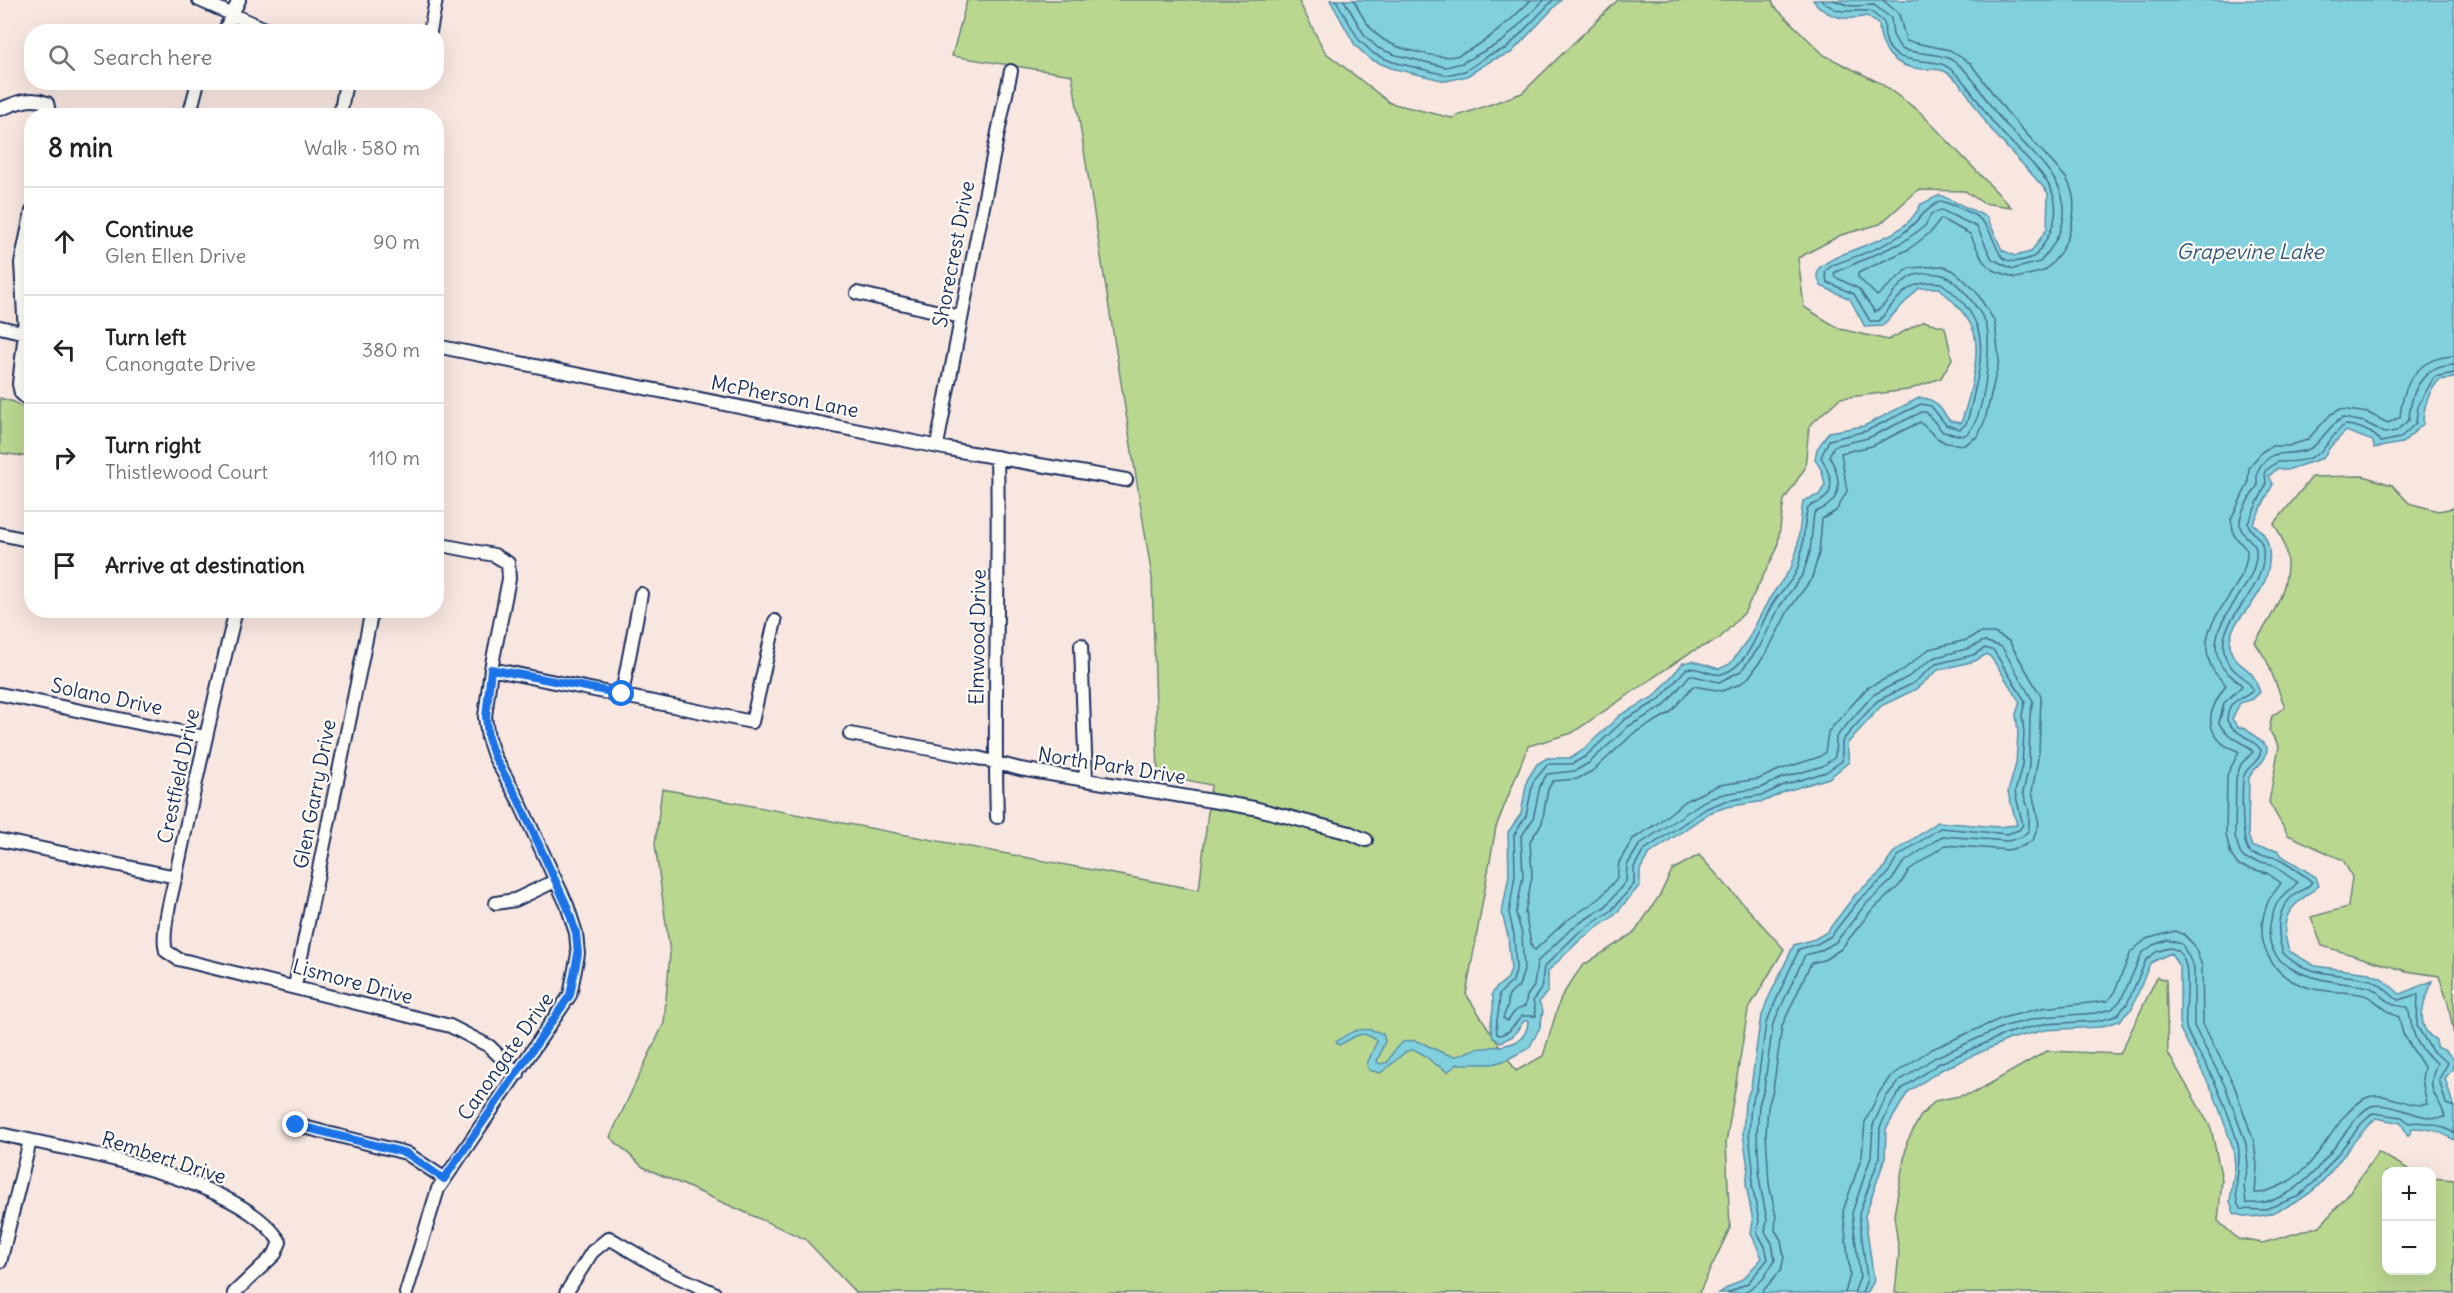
<!DOCTYPE html>
<html lang="en">
<head>
<meta charset="utf-8">
<style>
  :root { --surface:#fff; --page:#f6f6f6; --text:#222; --muted:#767676; --line:#e0e0e0 }
  body { margin:0; font-family:Delius,sans-serif; background:var(--page); color:var(--text) }
  .controls { position:absolute; right:18px; bottom:18px; display:grid; overflow:hidden; border-radius:12px; box-shadow:0 6px 24px #0002 }
  .controls button { width:54px; height:54px; display:grid; place-items:center; padding:0; border:0; border-bottom:2px solid var(--line); background:var(--surface); color:var(--text); font:30px sans-serif }
  .stop { position:absolute; width:18px; height:18px; margin:-14px; border:4px solid #1a73e8; border-radius:50%; background:#fff }
  .stop.end { background:#1a73e8; border-color:#fff; box-shadow:0 2px 6px #0008 }
  .list { margin:0; padding:0; list-style:none }
  h2 { display:flex; justify-content:space-between; align-items:center; height:78px; margin:0; padding:0 24px; font-size:26px }
  h2 small { font-size:20px; font-weight:400; color:var(--muted) }
  .list li { display:grid; grid-template-columns:39px 1fr auto; gap:18px; align-items:center; box-sizing:border-box; height:108px; padding:0 24px; border-top:2px solid var(--line) }
  .list b { display:block; font-size:22px; white-space:nowrap }
  .list p { margin:0; font-size:20px; white-space:nowrap; color:var(--muted) }
  .list em { font-size:20px; font-style:normal; color:var(--muted) }
  .icon { flex:none; width:33px; height:33px; fill:none; stroke:currentColor; stroke-width:2; stroke-linecap:round; stroke-linejoin:round }
  .map { position:relative; flex:none; width:2454px; height:1293px; overflow:hidden }
  .search { position:absolute; background:var(--surface); box-shadow:0 6px 24px #0002; left:24px; top:24px; width:420px; height:66px; display:flex; align-items:center; gap:15px; box-sizing:border-box; padding:0 21px; border-radius:24px; color:var(--muted); font-size:22px }
  .panel { position:absolute; background:var(--surface); box-shadow:0 6px 24px #0002; left:24px; top:108px; width:420px; height:510px; border-radius:24px }
  .map>svg:first-child { display:block }
</style>
</head>
<body>
<div class="map">
<svg width="2454" height="1293" viewBox="0 0 2454 1293">
  <rect width="100%" height="100%" fill="#f8e6e0"/>
  <filter id="ink" filterUnits="userSpaceOnUse"><feTurbulence type="fractalNoise" baseFrequency=".0167" numOctaves="2"/><feDisplacementMap in="SourceGraphic" scale="12" xChannelSelector="R" yChannelSelector="G"/><feConvolveMatrix kernelMatrix="1 2 1 2 8 2 1 2 1" color-interpolation-filters="sRGB"/></filter>
  <g filter="url(#ink)">
    <path fill="#bad790" stroke="#6a8377" stroke-width="1.5" d="M967,0h331l27,52 65,51 62,15 70,-25 96,-93h154l2,6 50,49 56,28 39,28 92,96 -28,-4 -18,-12 -47,-1 -38,34 -39,11 -43,23 6,49 36,22 48,11 36,-19 21,6 7,32 -11,19 -33,12 -68,8 -31,28 -4,42 -21,32 -7,49 -33,64 -25,26 -28,13 -119,81 -44,13 -32,81 -30,167 50,77 27,-15 18,-59 21,-31 53,-34 25,-37 12,-25 27,-15 85,94 -36,61 -22,133 4,85 -31,65h-843l-51,-54 -162,-72 -33,-30 54,-114 6,-70 -15,-109 7,-55 537,101 12,-105 -53,-11 -6,-197 -80,-502 -120,-19z
      M0,398l14,4 17,11v44l-31,-4z
      M2363,476l29,9 17,18 29,8 16,-3v527l-6,-32 -9,-27 -33,-5 -84,-25 -11,-29 37,-10 4,-30 -9,-17 -55,-25 -19,-33 10,-56 -10,-16 3,-14 13,-9 -18,-46 -12,-19c25,-36 47,-78 19,-118l38,-47z
      M2157,977l9,3 2,73 43,75 11,52 -4,41 20,18 25,4 57,-17 28,-31 30,-43 34,19 -26,1v98h46v-92l22,2v113h-559l4,-40 -5,-38 13,-73 13,-25 15,-16 39,-8 73,-42 73,3z"/>
    <path fill="#81d0dd" stroke="#5890aa" stroke-width="1.5" d="M1330,0h231l-50,53 -19,7 -25,16 -21,5 -55,-13 -21,-9 -15,-14z
      M1813,0h641v378l-15,2c-11,13 -16,27 -16,44l-21,19 -28,5 -1,-7 -27,-10 -16,16 -7,11 -36,12 -9,-2 -9,8 4,8 -20,40c25,16 18,53 2,75 -9,14 -25,25 -25,44 0,21 17,21 25,36 2,4 3,9 5,13l-7,7 -13,4 -8,16 6,8 8,1 21,19c0,17 -12,18 -18,31l-1,57 4,12 26,3 4,6 34,21 3,9c-27,20 -42,28 -30,65l26,15 54,7 12,5 19,16 32,-13c-8,20 -19,46 4,59v7l10,4 8,9 -2,10 -7,8 9,30v32c-13,-8 -25,-13 -41,-12l-5,8 -7,-13 -25,-5c-40,35 -44,74 -102,94 -13,5 -27,7 -40,1l-4,-12 5,-35 -2,-18 -19,-54 -34,-65v-61l-9,-15 -21,10 -18,45 -13,13 -20,6 -54,3 -35,9 -69,31 -33,22 -22,37 -1,29 -20,58 9,65 -7,12h-148l25,-15 18,-20 -11,-25 2,-12 -7,-36 2,-17 -5,-34 2,-32 6,-15 9,-65 7,-21 27,-56 21,-6 12,-7 28,-37 27,-24 11,-18 45,-31 60,5 19,-2 -9,-33 8,-28 2,-31 -2,-19 4,-12c-6,-8 -27,-46 -33,-48l-12,7 -37,9 -22,19 -35,17 -34,38 2,18 -20,16 -43,13 -21,10 -39,6 -17,6 -61,42 -8,15v15l-26,31 -33,23 -33,32v20l-9,11 4,9 -3,16 -11,21 -23,12 -13,4h-35l-11,8c-4,-5 -11,-6 -16,-11 -25,-25 -28,-2 -51,12l-11,-3 -2,-6 10,-23c-17,-14 -22,-3 -38,4l-3,-3c15,-12 29,-17 47,-8l2,7 -8,21 4,2 7,-2c19,-44 43,-7 67,-6 6,0 11,-4 17,-6 20,-6 55,2 56,-29h-4l-11,15 -12,6 -8,-4c-6,-18 4,-29 -1,-44l4,-6 12,-10 3,-9 -3,-33 -6,-23 7,-38 -1,-43 13,-18 6,-34 10,-16 10,-6h24l11,-7 38,-36 35,-19 28,-33 10,-2 26,8 11,-5 18,-25 21,-40 22,-31 6,-18 6,-49 16,-6 6,-10 -3,-14 -7,-12 2,-10 12,-17 35,-6 55,-28c17,-1 21,11 31,23l11,2c8,-23 22,-74 11,-96 -8,-16 -20,-27 -33,-39h-20l-37,38 -17,1 -15,-28 -29,-13 -4,-11 2,-7c31,-25 84,-24 102,-64l19,-9 47,22 15,33 13,6 16,-4 16,-23 1,-36c-19,-24 -43,-45 -61,-69 -12,-16 -24,-44 -43,-53 -7,-3 -16,-2 -23,-2 -27,-2 -41,-19 -42,-44l-12,-9c-20,5 -40,2 -54,-16z"/>
    <g fill="none" stroke-linecap="round" stroke-linejoin="round">
      <path stroke="#446f91" stroke-width="1.5" d="M1336,0l23,40 15,14 19,8 53,13 19,-4 24,-16 18,-7 46,-48
        M1344,0l21,36 13,12 18,7 50,12 16,-4 41,-22 41,-41
        M1354,0c6,14 17,32 30,40 14,9 60,21 75,15 29,-13 50,-33 72,-55
        M2454,373l-20,4 -16,29 -2,17 -16,15 -19,4c-8,-11 -23,-16 -36,-17 -12,8 -17,21 -26,28 -12,9 -30,9 -42,9l-12,9 1,14 -18,38c2,11 14,13 15,26 5,47 -52,69 -37,110 5,14 22,17 27,31 -11,13 -25,5 -26,31 8,14 24,15 34,29 -1,14 -17,16 -18,30 -1,12 -2,67 7,73 7,4 16,2 23,4 7,2 33,19 39,25 -5,7 -13,9 -19,14 -18,15 -16,38 -10,57 24,24 54,20 84,26 13,2 20,14 31,21l20,-6 -1,32 15,25 16,12 -9,16 7,25 8,3
        M1728,1293l20,-10 20,-24 -3,-13 -8,-13 2,-13 -7,-35 1,-17 -4,-34 2,-30 6,-16 9,-65 33,-74 18,-5 14,-8 28,-36 28,-25 10,-18 43,-29 67,6 12,-4 4,-5 -8,-33 7,-27 2,-32 -2,-18 3,-14 -31,-50 -9,-3 -12,7 -37,9 -24,20 -35,17 -35,40v20l-16,11 -42,13 -21,10 -38,6 -18,7 -63,42 -10,17v17l-23,27 -34,23 -33,33 -3,22 -8,11 3,16h-14l-13,15 -8,4 -4,-1c-3,-15 5,-26 2,-40l14,-13 3,-11 -2,-35 -5,-22 6,-38 -1,-40 12,-19 7,-34 15,-18h24l14,-8 38,-36 35,-20 27,-31c12,-4 24,8 36,5 30,-9 37,-51 53,-74 7,-10 17,-18 22,-30 8,-20 5,-42 11,-63 4,-3 9,-3 13,-6 18,-10 7,-31 0,-44l8,-17 37,-9 55,-27 10,2 15,19 14,4 6,-5c4,-10 6,-21 8,-31 13,-49 10,-79 -33,-110 -33,-5 -43,15 -62,38h-9l-16,-27 -27,-12 -2,-11 8,-6c23,-9 48,-16 69,-31 15,-11 22,-25 39,-33 12,4 33,11 42,21 18,19 9,53 52,34 52,-65 -6,-88 -43,-135 -14,-18 -24,-39 -43,-53 -19,-14 -58,3 -64,-32 -1,-5 0,-9 -1,-14l-14,-11c-22,-2 -28,6 -49,-11
        M1744,1293l19,-14 12,-19 -3,-17 -7,-11 2,-12 -7,-36 -3,-51 2,-28 5,-16 9,-65 32,-69 15,-4 16,-9 29,-37 27,-25 11,-17 39,-27 66,5 14,-4 7,-7v-19l-6,-19 6,-26 1,-51 3,-14 -31,-54 -18,-6 -14,7 -37,10 -25,19 -35,18 -37,42 -1,20 -12,9 -41,12 -21,10 -38,6 -19,7 -64,43 -13,21 -1,16 -20,25 -34,22 -35,34 -3,24 -7,10 -2,10 -10,5 -7,10 -5,-3 5,-13v-9l11,-10 5,-16 -2,-36 -6,-21 7,-37 -2,-39 12,-18 7,-33 7,-12 28,-3 14,-8 40,-37 35,-20 26,-31 29,7 22,-11 19,-25 20,-40 23,-32 7,-22 4,-39c4,-3 10,-4 13,-7 18,-13 11,-35 2,-50l5,-10 34,-8 54,-26h4l17,20 20,4c22,-9 28,-87 24,-108 -3,-15 -30,-48 -44,-53 -8,-2 -20,-2 -28,0 -18,6 -25,29 -40,37l-16,-23 -24,-12 -1,-4 69,-31 22,-16 6,-12 10,-4 36,17 15,32 21,10 27,-7c57,-64 1,-97 -40,-144 -17,-19 -27,-47 -50,-59 -12,-6 -34,-5 -49,-10l-8,-14 -2,-17 -17,-13 -23,1 -18,-6
        M1761,1293l20,-23 3,-13 -3,-17 -6,-10 1,-13 -7,-33 -3,-51 2,-26 5,-17 9,-64 29,-63 13,-3 17,-11 30,-38 28,-25 10,-16 36,-25 63,5 15,-4 10,-6 6,-16 -7,-32 7,-40 2,-56 -32,-55 -15,-8h-14l-13,7 -38,9 -26,21 -36,18 -39,44 -3,21 -6,4 -40,13 -20,9 -40,6 -32,15 -32,25 -22,14 -14,23 -2,16 -18,21 -33,22 -31,29 -3,-2 -7,-35 7,-37 -2,-35 12,-18 6,-34 5,-8 24,-2 17,-9 40,-37 36,-20 23,-27 29,5 18,-7 9,-7 18,-25 21,-41 24,-33 7,-25 3,-34 14,-8 11,-20 -6,-38 31,-7 48,-24 17,16 9,5 18,2 14,-9 7,-16 14,-59 -4,-39 -20,-32 -21,-19 -11,-5 -34,2 -32,28 -19,-19v-4l51,-24 22,-17 10,-13 29,15 13,27 10,9 23,8 28,-7c24,-20 40,-64 22,-93l-60,-67 -35,-47 -21,-14 -44,-9 -7,-27 -16,-14
        M1845,1293l5,-18 -7,-64 19,-55 3,-34 14,-29 11,-16 40,-27 72,-32 40,-10 65,-7 6,-6 18,-43 15,-13 29,-8 9,4 10,10 8,21 1,58 31,61 20,57 3,24 -2,27c6,1 11,-2 17,-4 50,-17 56,-68 92,-90 20,-11 44,10 63,5l-5,-25 2,-12 -21,-33 -4,-17c-14,-4 -22,-18 -35,-22 -17,-4 -36,-2 -54,-7 -41,-11 -58,-48 -42,-86 3,-7 9,-12 13,-19l-14,-10 -29,-8 -7,-10 -5,-20 1,-60 12,-23c-5,-4 -12,-4 -17,-9 -21,-19 -9,-39 4,-58 -5,-6 -12,-11 -15,-19 -20,-48 37,-71 36,-116l-13,-15 -3,-16 17,-35 1,-17 14,-16 9,-5h16l19,-6 24,-26 10,-5 27,4 20,10 12,-6c3,-34 18,-60 54,-61
        M1854,1293l6,-16 -8,-64 19,-56 2,-32 13,-28 12,-15 36,-24 71,-32 38,-9 53,-4 16,-4 9,-9 21,-47 11,-8 14,-5 15,4 12,23v59l32,62 20,56 2,22 -4,20 2,17c44,4 73,-34 96,-66 9,-11 16,-24 29,-31 24,-5 52,17 74,11 -7,-25 -21,-23 -8,-54 -23,-16 -24,-30 -29,-56 -26,-1 -25,-18 -44,-21 -46,-6 -117,-13 -88,-81 5,-10 17,-15 21,-23l-26,-18 -26,-5 -5,-6 -5,-17 1,-58 5,-14 12,-12c-10,-13 -25,-12 -34,-29l5,-20 18,-17c-6,-8 -18,-13 -22,-23 -18,-41 31,-66 36,-105 2,-18 -7,-15 -14,-27 -8,-13 9,-35 16,-46 -4,-15 3,-22 15,-30 13,-3 25,0 38,-7 11,-6 18,-24 32,-30l22,4 20,11 11,-2 13,-11c2,-30 13,-54 45,-55
        M1862,1293l5,-14 -8,-65 20,-56 1,-31 13,-26 10,-13 35,-24 70,-31 36,-9 54,-3 18,-5 11,-12 19,-44 10,-8 13,-4c29,1 14,62 17,79 3,13 15,29 22,41 12,25 23,50 30,77 5,21 -8,45 2,64l23,1 34,-13 21,-18 44,-56 11,-10 29,4 7,6c17,-3 31,2 45,10"/>
      <g stroke="#1b2f5e" stroke-width="16">
        <path id="minor" d="M199,0l73,32
          M224,32l15,-32
          M430,32l6,-32
          M0,109c17,-6 29,-13 47,-6l3,13
          M189,116l9,-34
          M340,116l6,-34
          M32,211l-11,52 4,70 -6,51 2,9 11,10
          M857,293l104,24
          M0,327l25,6
          M436,346l513,103 177,31
          M937,445c24,-125 47,-250 74,-374
          M997,457c3,120 -4,240 0,360
          M0,534l32,7
          M236,610c-21,85 -40,170 -58,255 -4,22 -18,66 -12,86l12,8 272,67 39,20 29,28
          M1081,645l5,135
          M491,669l261,53 23,-101
          M0,694l205,43
          M622,694l19,-100
          M850,734l128,24 42,11 234,39 96,25 16,7
          M0,840l176,37
          M496,903l19,-3 40,-19
          M295,986l77,-376
          M296,1125l110,28 39,26
          M0,1134c72,16 241,44 280,108l-5,12 -41,39
          M0,1262l30,-121
          M406,1293l32,-104 132,-194 8,-41 -2,-21 -9,-28 -49,-106 -24,-43 -6,-18 -3,-21 6,-48 18,-90 -1,-16 -14,-8 -58,-11
          M566,1293l26,-41 17,-14 58,34 47,21"/>
      </g>
      <use href="#minor" stroke="#fdfcf7" stroke-width="12"/>
    </g>
  </g>
  <g fill="none" stroke-linecap="round" stroke-linejoin="round" filter="url(#ink)">
    <path stroke="#1a73e8" stroke-width="8" d="M296,1125l110,28 38,26 126,-184 8,-41 -2,-21 -9,-27 -49,-107 -24,-43 -6,-18 -2,-21 5,-48 131,25"/>
  </g>
  <g text-anchor="middle" dominant-baseline="central" stroke-width="4.5" stroke-linejoin="round" paint-order="stroke">
    <g font-size="20" fill="#1b2f5e" stroke="#fdfcf7">
      <text transform="translate(953 254) rotate(-79)">Shorecrest Drive</text>
      <text transform="translate(785 396) rotate(11)">McPherson Lane</text>
      <text transform="translate(977 637) rotate(-89)">Elmwood Drive</text>
      <text transform="translate(107 696) rotate(12)">Solano Drive</text>
      <text transform="translate(1112 765) rotate(9)">North Park Drive</text>
      <text transform="translate(178 776) rotate(-78)">Crestfield Drive</text>
      <text transform="translate(314 794) rotate(-79)">Glen Garry Drive</text>
      <text transform="translate(353 981) rotate(15)">Lismore Drive</text>
      <text transform="translate(505 1056) rotate(-55)">Canongate Drive</text>
      <text transform="translate(164 1157) rotate(18)">Rembert Drive</text>
    </g>
    <g font-size="21" font-style="italic" fill="#34577e" stroke="#fdfcf7">
      <text x="2250" y="251">Grapevine Lake</text>
    </g>
  </g>
</svg>
<div class="controls">
<button>+</button>
<button>−</button>
</div>
<div class="stop" style="left:622px;top:694px"></div>
<div class="stop end" style="left:296px;top:1125px"></div>
<div class="search"><svg class="icon" aria-label="search" viewBox="0 0 24 24"><circle cx="10" cy="10" r="6"/><path d="M15 15l6 6"/></svg>Search here</div>
<section class="panel">
<h2>8 min<small>Walk · 580 m</small></h2>
<ul class="list">
<li><svg class="icon" aria-label="ahead" viewBox="0 0 24 24"><path d="M12 20V5M6 11l6-6 6 6"/></svg><div><b>Continue</b><p>Glen Ellen Drive</p></div><em>90 m</em></li>
<li><svg class="icon" aria-label="left" viewBox="0 0 24 24"><path d="M17 20v-9H6M10 6l-5 5 5 5"/></svg><div><b>Turn left</b><p>Canongate Drive</p></div><em>380 m</em></li>
<li><svg class="icon" aria-label="right" viewBox="0 0 24 24"><path d="M7 20v-9h11M14 6l5 5-5 5"/></svg><div><b>Turn right</b><p>Thistlewood Court</p></div><em>110 m</em></li>
<li><svg class="icon" aria-label="arrive" viewBox="0 0 24 24"><path d="M6 21V4h12l-3 4 3 4H6"/></svg><div><b>Arrive at destination</b></div></li>
</ul>
</section>
</div>
</body>
</html>
